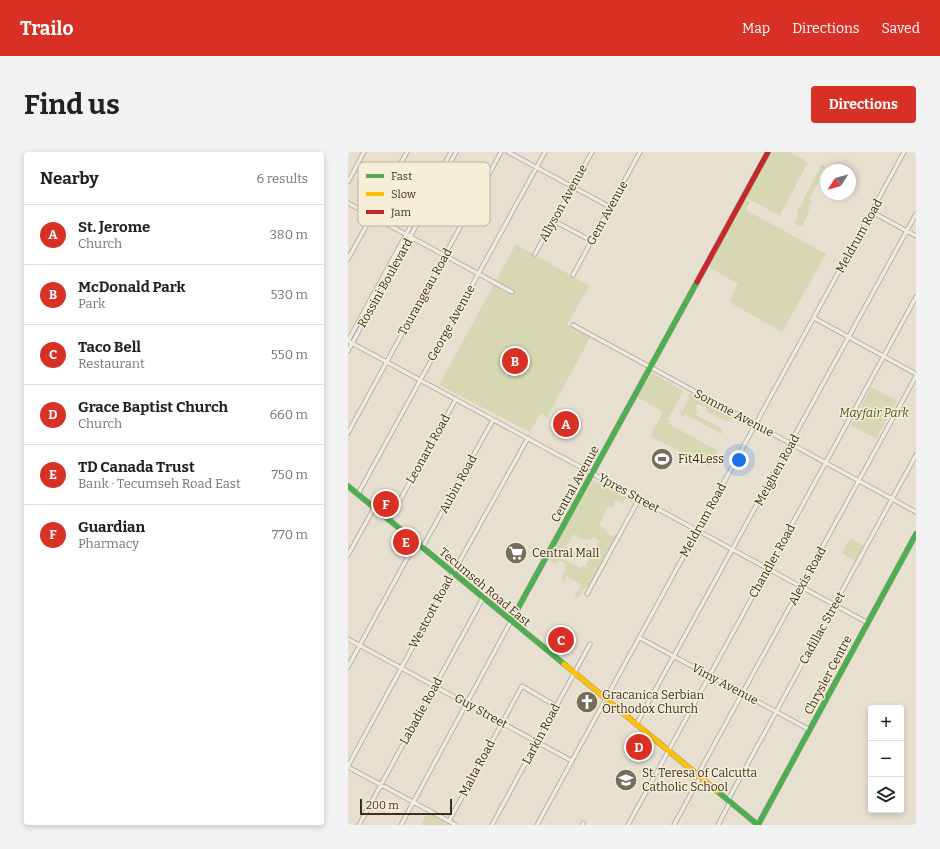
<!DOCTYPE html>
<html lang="en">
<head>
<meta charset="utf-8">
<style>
  :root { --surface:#fff; --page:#f2f2f2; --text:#202124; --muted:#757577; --line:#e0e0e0; --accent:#d93025 }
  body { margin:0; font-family:Bitter,serif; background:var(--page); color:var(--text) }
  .controls { position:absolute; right:12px; bottom:12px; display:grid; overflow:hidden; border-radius:4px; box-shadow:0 2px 6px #0003 }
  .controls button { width:36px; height:36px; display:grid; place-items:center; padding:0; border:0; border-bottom:1px solid var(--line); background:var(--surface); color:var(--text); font:20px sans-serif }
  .compass { position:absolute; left:472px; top:12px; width:36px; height:36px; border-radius:50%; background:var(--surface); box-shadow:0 2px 6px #0003; rotate:234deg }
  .scale { position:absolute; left:12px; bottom:10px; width:92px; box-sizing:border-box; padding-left:4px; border:2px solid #3d2e20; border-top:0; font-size:11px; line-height:14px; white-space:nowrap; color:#3d2e20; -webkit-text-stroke:3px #f7eed8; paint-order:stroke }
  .you { position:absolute; left:391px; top:308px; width:14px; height:14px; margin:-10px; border:3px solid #fff; border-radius:50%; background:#1a73e8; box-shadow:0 0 0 6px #1a73e833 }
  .badge { display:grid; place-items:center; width:26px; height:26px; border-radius:50%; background:var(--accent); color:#fff; font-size:13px; font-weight:700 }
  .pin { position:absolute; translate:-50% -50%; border:2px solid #fff; box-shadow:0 1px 4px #0006 }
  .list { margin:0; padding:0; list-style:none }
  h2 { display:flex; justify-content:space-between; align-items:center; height:52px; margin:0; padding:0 16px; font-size:17px }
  h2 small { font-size:13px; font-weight:400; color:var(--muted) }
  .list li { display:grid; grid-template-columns:26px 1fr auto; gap:12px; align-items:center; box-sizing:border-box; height:60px; padding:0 16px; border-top:1px solid var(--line) }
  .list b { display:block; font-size:15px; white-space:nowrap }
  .list p { margin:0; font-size:13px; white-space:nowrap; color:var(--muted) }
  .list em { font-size:13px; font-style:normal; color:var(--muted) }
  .icon { flex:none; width:22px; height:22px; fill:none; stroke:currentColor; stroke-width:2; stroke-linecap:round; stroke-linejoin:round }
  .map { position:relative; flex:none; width:568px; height:673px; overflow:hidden; border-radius:4px }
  header { display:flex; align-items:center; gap:24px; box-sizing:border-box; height:56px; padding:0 20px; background:var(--accent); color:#fff }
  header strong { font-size:19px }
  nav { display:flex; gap:22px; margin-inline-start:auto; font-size:14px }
  .intro { display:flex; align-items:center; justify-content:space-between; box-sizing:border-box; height:96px; padding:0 24px }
  h1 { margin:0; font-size:28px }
  .button { padding:10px 18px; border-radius:4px; background:var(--accent); color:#fff; font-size:14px; font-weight:700 }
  main { display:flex; gap:24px; padding:0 24px }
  aside { flex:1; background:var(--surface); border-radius:4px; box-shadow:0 2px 6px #0003 }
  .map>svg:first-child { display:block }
</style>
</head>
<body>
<header>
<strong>Trailo</strong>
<nav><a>Map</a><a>Directions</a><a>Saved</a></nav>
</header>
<div class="intro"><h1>Find us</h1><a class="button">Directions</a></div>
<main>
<aside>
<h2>Nearby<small>6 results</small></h2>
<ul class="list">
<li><span class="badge">A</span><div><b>St. Jerome</b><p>Church</p></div><em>380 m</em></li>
<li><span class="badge">B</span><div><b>McDonald Park</b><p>Park</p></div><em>530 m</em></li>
<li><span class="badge">C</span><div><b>Taco Bell</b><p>Restaurant</p></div><em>550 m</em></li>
<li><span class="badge">D</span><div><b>Grace Baptist Church</b><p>Church</p></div><em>660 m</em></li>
<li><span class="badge">E</span><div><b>TD Canada Trust</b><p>Bank · Tecumseh Road East</p></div><em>750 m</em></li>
<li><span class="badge">F</span><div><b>Guardian</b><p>Pharmacy</p></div><em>770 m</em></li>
</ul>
</aside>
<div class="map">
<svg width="568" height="673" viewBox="0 0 568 673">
  <rect width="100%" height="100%" fill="#e7e0d1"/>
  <path fill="#d6d7b3" d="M422,0h20l18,10 -28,54 -33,-18 -1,-3z
    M474,12l3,2 -7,14 1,2 -10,17 2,2 -3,7 2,2 -8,17 -8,-4 4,-8 -1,-3z
    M396,47l6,3 -4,8 80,44 -44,78 -53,-30 9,-18 -31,-18z
    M168,92l73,42 -22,39 24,11 -44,82 -6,-5 -11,19 -91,-47z
    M304,221l32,18 -16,28 3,2 -2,3 49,27 -9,16 -59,-31 13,-24 -26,-15z
    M523,235l26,14 -21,38 -25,-14z
    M342,241l43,23 -1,4 -3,-1 -2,3 -21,-11 1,-3 -9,-4 -3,4 3,4 -2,3 27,14 -2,5 -35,-20 -3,3 -2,-2 -1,-5 2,1 7,-12 -2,-2z
    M245,328l41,21 -1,2 -8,-4 -2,5 -3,-2 -1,-2 -1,2 -2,-2 -4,8 -4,-2 -9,19 8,5 -1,2 7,5 2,-3 2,2 -27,50 -7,3 -3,7 -5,3 -1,-1 7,-13 -14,-9 -4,6 -1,-1 2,-3 -2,-1 4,-7 -2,-1 2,-5 -8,-4 -2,4 -8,-4 5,-9 7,3 -1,3 22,11 2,-2 2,1 15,-26 -7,-4 -2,4 -5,-3 -2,3 -8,-5 2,-3 -1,-1 -2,4 -2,-2 -7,12 6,3 -1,3 3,2 2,-3 5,3 5,-8v-2l3,-1 -8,14h-2l-16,-8 -2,3 -6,-5z
    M502,386l14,8 -9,15 -13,-8z
    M80,659l25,14h-32z"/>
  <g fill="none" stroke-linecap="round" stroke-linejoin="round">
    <g stroke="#ada599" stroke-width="5">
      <path id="street" d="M160,0l102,55
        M0,30l16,-30
        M0,51l164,89
        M524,60l44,24
        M206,69l38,20
        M187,102l57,-102
        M0,107l59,-107
        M225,123l67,-123
        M466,166l102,56
        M225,173l343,187
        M0,189l520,282
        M0,189l103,-189
        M0,199l108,-199
        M0,281l153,-281
        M10,342l187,-342
        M41,368l67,-121
        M74,396l71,-128
        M0,403l26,-47
        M239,442l52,-95
        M292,486l170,92
        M0,487l224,122
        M0,515l68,-125
        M288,573l280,-511
        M0,614l105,-193 75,-135
        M0,615l108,58
        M349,624l219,-400
        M380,648l188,-345
        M101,669l73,-135 34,20
        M11,673l124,-227
        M53,673l110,-204
        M144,673l98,-181
        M189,673l367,-673
        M234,673l1,-2
        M280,673l288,-528
        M326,673l26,-48
        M370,673l12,-23"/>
    </g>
    <g stroke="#9c958a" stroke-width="6">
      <path id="fast" d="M0,334l216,178
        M163,469l186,-339
        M369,639l41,34
        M410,673l158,-291"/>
    </g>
    <g stroke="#9c958a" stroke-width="6">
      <path id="slow" d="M216,512l153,127"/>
    </g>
    <g stroke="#9c958a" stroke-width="6">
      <path id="jam" d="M349,130l71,-130"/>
    </g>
    <use href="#street" stroke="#efebe3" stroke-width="3.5"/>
    <use href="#fast" stroke="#4caf50" stroke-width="5"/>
    <use href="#slow" stroke="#ffc107" stroke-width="5"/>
    <use href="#jam" stroke="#c62828" stroke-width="5"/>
  </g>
  <defs>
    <g id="stadium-disc" transform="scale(1.15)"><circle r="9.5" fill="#786c5e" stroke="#f7eed8"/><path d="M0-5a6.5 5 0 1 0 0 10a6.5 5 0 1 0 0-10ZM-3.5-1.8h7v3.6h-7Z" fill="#fff"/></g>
    <g id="supermarket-disc" transform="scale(1.15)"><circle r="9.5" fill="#786c5e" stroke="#f7eed8"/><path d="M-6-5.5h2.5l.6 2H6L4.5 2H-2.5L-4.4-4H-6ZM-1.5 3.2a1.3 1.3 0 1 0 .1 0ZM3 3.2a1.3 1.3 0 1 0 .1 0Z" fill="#fff"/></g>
    <g id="church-disc" transform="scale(1.15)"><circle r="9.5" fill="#786c5e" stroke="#f7eed8"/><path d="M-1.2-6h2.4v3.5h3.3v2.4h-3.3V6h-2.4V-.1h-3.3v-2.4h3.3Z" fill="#fff"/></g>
    <g id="school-disc" transform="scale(1.15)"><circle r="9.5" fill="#786c5e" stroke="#f7eed8"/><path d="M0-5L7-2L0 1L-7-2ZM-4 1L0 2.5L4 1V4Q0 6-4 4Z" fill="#fff"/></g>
  </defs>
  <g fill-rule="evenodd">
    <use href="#stadium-disc" x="314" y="307"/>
    <use href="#supermarket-disc" x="168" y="401"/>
    <use href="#church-disc" x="239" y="550"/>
    <use href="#school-disc" x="278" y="628"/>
  </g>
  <g text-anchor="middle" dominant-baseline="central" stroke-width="3" stroke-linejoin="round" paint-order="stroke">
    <g font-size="12" fill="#3d2e20" stroke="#f7eed8">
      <text transform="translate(215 51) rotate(-61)">Allyson Avenue</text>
      <text transform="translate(259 61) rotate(-61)">Gem Avenue</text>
      <text transform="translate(511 84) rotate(-61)">Meldrum Road</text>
      <text transform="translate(37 131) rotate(-61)">Rossini Boulevard</text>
      <text transform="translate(77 140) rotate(-61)">Tourangeau Road</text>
      <text transform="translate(103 171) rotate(-61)">George Avenue</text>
      <text transform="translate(386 261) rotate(28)">Somme Avenue</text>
      <text transform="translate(80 297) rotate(-61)">Leonard Road</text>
      <text transform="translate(429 318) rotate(-61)">Meighen Road</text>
      <text transform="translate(110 332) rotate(-61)">Aubin Road</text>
      <text transform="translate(227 332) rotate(-61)">Central Avenue</text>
      <text transform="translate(281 341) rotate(29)">Ypres Street</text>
      <text transform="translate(355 368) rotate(-61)">Meldrum Road</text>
      <text transform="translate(424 409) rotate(-61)">Chandler Road</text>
      <text transform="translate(459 424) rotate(-61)">Alexis Road</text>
      <text transform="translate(137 435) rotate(40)">Tecumseh Road East</text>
      <text transform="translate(83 460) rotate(-62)">Westcott Road</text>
      <text transform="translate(474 476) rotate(-61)">Cadillac Street</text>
      <text transform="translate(480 523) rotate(-62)">Chrysler Centre</text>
      <text transform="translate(377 532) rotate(28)">Vimy Avenue</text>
      <text transform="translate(73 559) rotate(-61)">Labadie Road</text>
      <text transform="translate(133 559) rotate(29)">Guy Street</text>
      <text transform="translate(193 582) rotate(-62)">Larkin Road</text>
      <text transform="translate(129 616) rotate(-62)">Malta Road</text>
    </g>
    <g font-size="12" font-style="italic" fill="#4d5a26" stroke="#f7eed8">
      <text x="526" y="261">Mayfair Park</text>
    </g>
    <g font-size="12" fill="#3d2e20" stroke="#f7eed8" text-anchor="start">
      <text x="330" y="307">Fit4Less</text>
      <text x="184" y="401">Central Mall</text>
      <text x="254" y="543">Gracanica Serbian<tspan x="254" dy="14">Orthodox Church</tspan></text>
      <text x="294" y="621">St. Teresa of Calcutta<tspan x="294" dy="14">Catholic School</tspan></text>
    </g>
  </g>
  <rect x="10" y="10" width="132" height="64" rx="6" fill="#f7eed8" stroke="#bfb4a1" stroke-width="1"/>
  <rect x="18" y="22" width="18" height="4" fill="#4caf50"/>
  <rect x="18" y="40" width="18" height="4" fill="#ffc107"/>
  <rect x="18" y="58" width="18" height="4" fill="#c62828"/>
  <g font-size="11" fill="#3d2e20">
    <text x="43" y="28">Fast</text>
    <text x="43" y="46">Slow</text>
    <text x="43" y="64">Jam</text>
  </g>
</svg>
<div class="controls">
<button>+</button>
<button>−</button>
<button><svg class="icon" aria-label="layers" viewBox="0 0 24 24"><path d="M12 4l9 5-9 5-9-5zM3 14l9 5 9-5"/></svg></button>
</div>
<svg class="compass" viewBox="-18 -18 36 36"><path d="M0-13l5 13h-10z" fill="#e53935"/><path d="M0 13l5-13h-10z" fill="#757577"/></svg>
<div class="scale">200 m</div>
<div class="you"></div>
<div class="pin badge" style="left:218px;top:272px">A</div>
<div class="pin badge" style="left:167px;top:209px">B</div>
<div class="pin badge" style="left:213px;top:488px">C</div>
<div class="pin badge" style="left:291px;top:595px">D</div>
<div class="pin badge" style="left:58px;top:390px">E</div>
<div class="pin badge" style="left:38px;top:352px">F</div>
</div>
</main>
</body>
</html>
